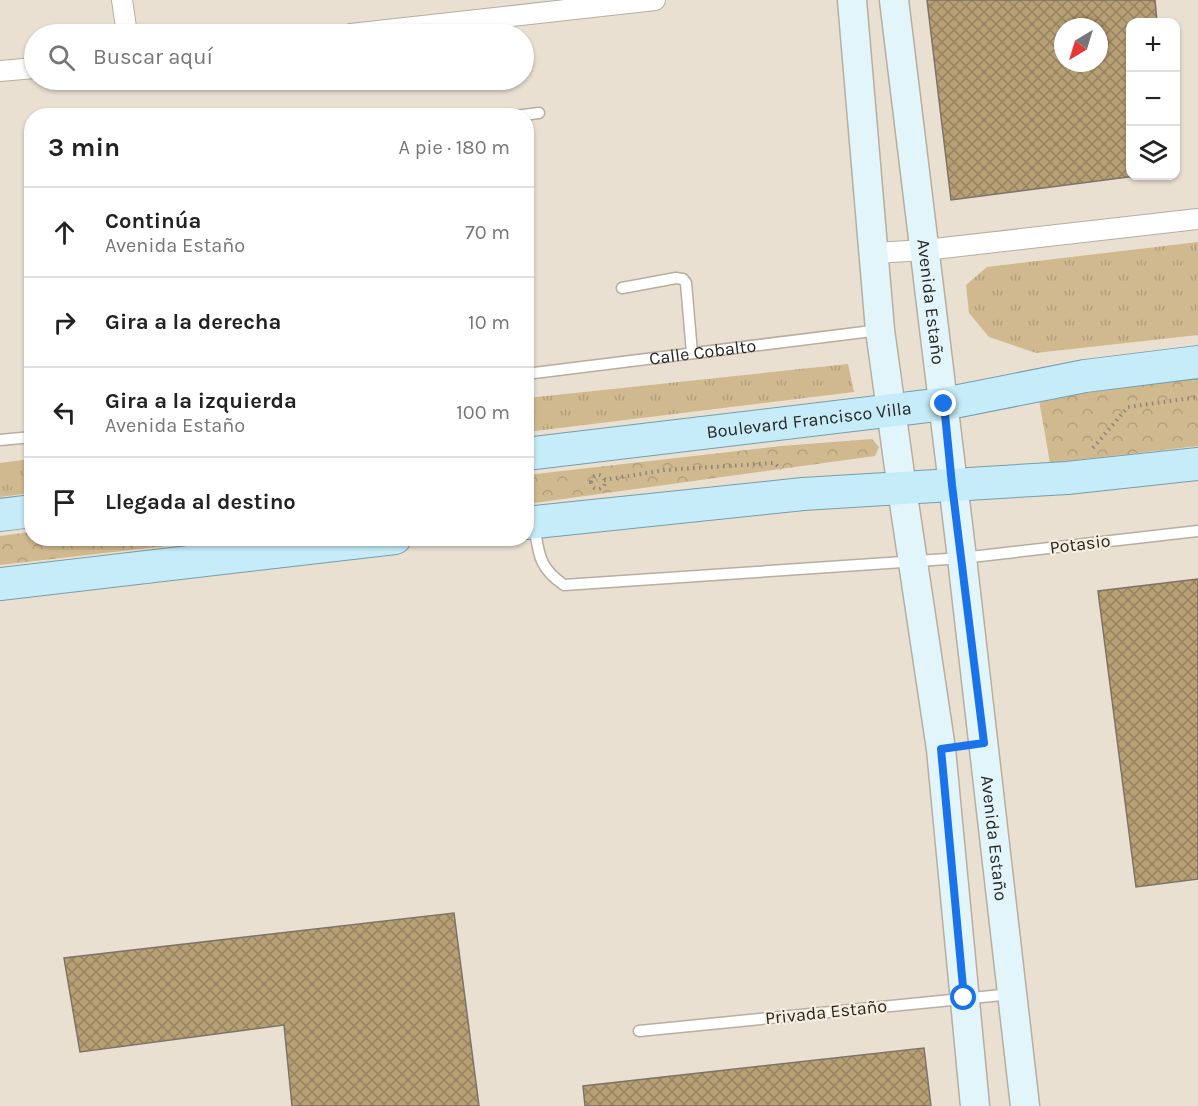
<!DOCTYPE html>
<html lang="es">
<head>
<meta charset="utf-8">
<style>
  :root { --surface:#fff; --page:#f2f2f2; --text:#222; --muted:#767676; --line:#e0e0e0 }
  body { margin:0; font-family:Karla,sans-serif; background:var(--page); color:var(--text) }
  .controls { position:absolute; right:18px; top:18px; display:grid; overflow:hidden; border-radius:12px; box-shadow:0 2px 4px #0004 }
  .controls button { width:54px; height:54px; display:grid; place-items:center; padding:0; border:0; border-bottom:2px solid var(--line); background:var(--surface); color:var(--text); font:30px sans-serif }
  .compass { position:absolute; left:1054px; top:18px; width:54px; height:54px; border-radius:50%; background:var(--surface); box-shadow:0 2px 4px #0004; rotate:218deg }
  .stop { position:absolute; width:18px; height:18px; margin:-14px; border:4px solid #1a73e8; border-radius:50%; background:#fff }
  .stop.end { background:#1a73e8; border-color:#fff; box-shadow:0 2px 6px #0008 }
  .list { margin:0; padding:0; list-style:none }
  h2 { display:flex; justify-content:space-between; align-items:center; height:78px; margin:0; padding:0 24px; font-size:26px }
  h2 small { font-size:20px; font-weight:400; color:var(--muted) }
  .list li { display:grid; grid-template-columns:39px 1fr auto; gap:18px; align-items:center; box-sizing:border-box; height:90px; padding:0 24px; border-top:2px solid var(--line) }
  .list b { display:block; font-size:22px; white-space:nowrap }
  .list p { margin:0; font-size:20px; white-space:nowrap; color:var(--muted) }
  .list em { font-size:20px; font-style:normal; color:var(--muted) }
  .icon { flex:none; width:33px; height:33px; fill:none; stroke:currentColor; stroke-width:2; stroke-linecap:round; stroke-linejoin:round }
  .map { position:relative; flex:none; width:1198px; height:1106px; overflow:hidden }
  .search { position:absolute; background:var(--surface); box-shadow:0 2px 4px #0004; left:24px; top:24px; width:510px; height:66px; display:flex; align-items:center; gap:15px; box-sizing:border-box; padding:0 21px; border-radius:33px; color:var(--muted); font-size:22px }
  .panel { position:absolute; background:var(--surface); box-shadow:0 2px 4px #0004; left:24px; top:108px; width:510px; height:438px; border-radius:24px }
  .map>svg:first-child { display:block }
</style>
</head>
<body>
<div class="map">
<svg width="1198" height="1106" viewBox="0 0 1198 1106">
  <defs>
    <pattern id="grass-tufts" width="24" height="20" patternUnits="userSpaceOnUse" patternTransform="scale(1.5)"><rect width="24" height="20" fill="#d1b98f"/><path d="M3 7l-1-3M5 7V3M7 7l1-3M15 17l-1-3M17 17v-4M19 17l1-3" fill="none" stroke="#b39f7b"/></pattern>
    <pattern id="forest-crowns" width="20" height="18" patternUnits="userSpaceOnUse" patternTransform="scale(1.5)"><rect width="20" height="18" fill="#d1b98f"/><path d="M2 6a3 3 0 1 1 6 0M12 15a3 3 0 1 1 6 0" fill="none" stroke="#b39f7b"/></pattern>
    <pattern id="building-cross-hatch" width="8" height="8" patternUnits="userSpaceOnUse" patternTransform="scale(1.5)"><rect width="8" height="8" fill="#b8a075"/><path d="M0 0l8 8M0 8l8-8" fill="none" stroke="#968260"/></pattern>
  </defs>
  <rect width="100%" height="100%" fill="#e9e0d2"/>
  <path fill="url(#grass-tufts)" d="M1198,242v93l-162,18 -47,-16 -20,-24 -3,-28 21,-18z
    M848,364l6,28 -327,40v-34z
    M31,459v34l-31,4v-34z"/>
  <path fill="url(#forest-crowns)" d="M1198,377v69l-148,17 -11,-63 47,-11z
    M872,439l7,8 -4,9 -348,48v-29l254,-29z
    M31,532l1,6 195,1 -227,26v-29z"/>
  <path fill="url(#building-cross-hatch)" stroke="#7c7467" stroke-width="1.5" fill-rule="evenodd" d="M927,0h228l2,22h-27v154h6l-185,24zM1063,27h36v36h-36z
    M1198,579v300l-62,8 -38,-296z
    M454,913l25,193h-187l-8,-81 -204,27 -16,-94z
    M924,1048l7,58h-346l-2,-20z"/>
  <g fill="none" stroke-linecap="round" stroke-linejoin="round">
    <g stroke="#b6aea0" stroke-width="13">
      <g id="lane">
        <path d="M515,116l24,-3"/>
        <path d="M622,288l54,-10 7,1 3,4 6,70"/>
        <path id="s1" d="M526,374l354,-44"/>
        <path d="M0,440l32,-3"/>
        <path d="M534,524c5,30 4,43 30,61l398,-27 236,-27"/>
        <path d="M639,1031l373,-37"/>
      </g>
    </g>
    <g stroke="#b6aea0" stroke-width="22">
      <path id="street" d="M122,0l5,34
        M351,34l304,-34
        M0,71l34,-3
        M874,253l51,-3 273,-31"/>
    </g>
    <g stroke="#b6aea0" stroke-width="31">
      <g id="secondary">
        <path d="M852,0l28,330 22,159 39,260 34,357"/>
        <path id="s2" d="M894,0l68,558 63,548"/>
      </g>
    </g>
    <g stroke="#759eaa" stroke-width="34">
      <g id="primary">
        <path id="s3" d="M526,454l418,-50 141,-28 113,-14"/>
        <path d="M0,515l32,-4"/>
        <path d="M526,523l277,-29 264,-16 131,-14"/>
        <path d="M0,584l395,-46"/>
      </g>
    </g>
    <path stroke="#8b857b" stroke-width="4" stroke-dasharray="1.5 4.5" stroke-linecap="butt" d="M1093,448l35,-41 70,-10
      M591 482a7 7 0 1 1 14 0a7 7 0 1 1-14 0Z
      M604,480l61,-10 109,-7 7,6"/>
    <use href="#lane" stroke="#fff" stroke-width="10"/>
    <use href="#street" stroke="#fff" stroke-width="20"/>
    <use href="#secondary" stroke="#e2f5fb" stroke-width="28"/>
    <use href="#primary" stroke="#c5ecf8" stroke-width="32"/>
  </g>
  <g fill="none" stroke-linecap="round" stroke-linejoin="round">
    <path stroke="#1a73e8" stroke-width="8" d="M944,404l8,81 32,258 -43,6 23,249"/>
  </g>
  <g text-anchor="middle" dominant-baseline="central" stroke-width="4.5" stroke-linejoin="round" paint-order="stroke">
    <g font-size="18" fill="#292621" stroke="#f6eddf">
      <text stroke="none"><textPath href="#s2" startOffset="304">Avenida Estaño</textPath></text>
      <text stroke="none"><textPath href="#s1" startOffset="178">Calle Cobalto</textPath></text>
      <text stroke="none"><textPath href="#s3" startOffset="285">Boulevard Francisco Villa</textPath></text>
      <text transform="translate(1080 544) rotate(-7)">Potasio</text>
      <text stroke="none"><textPath href="#s2" startOffset="844">Avenida Estaño</textPath></text>
      <text transform="translate(826 1012) rotate(-6)">Privada Estaño</text>
    </g>
  </g>
</svg>
<div class="controls">
<button>+</button>
<button>−</button>
<button><svg class="icon" aria-label="layers" viewBox="0 0 24 24"><path d="M12 4l9 5-9 5-9-5zM3 14l9 5 9-5"/></svg></button>
</div>
<svg class="compass" viewBox="-18 -18 36 36"><path d="M0-13l5 13h-10z" fill="#e53935"/><path d="M0 13l5-13h-10z" fill="#767676"/></svg>
<div class="stop" style="left:964px;top:998px"></div>
<div class="stop end" style="left:944px;top:404px"></div>
<div class="search"><svg class="icon" aria-label="search" viewBox="0 0 24 24"><circle cx="10" cy="10" r="6"/><path d="M15 15l6 6"/></svg>Buscar aquí</div>
<section class="panel">
<h2>3 min<small>A pie · 180 m</small></h2>
<ul class="list">
<li><svg class="icon" aria-label="ahead" viewBox="0 0 24 24"><path d="M12 20V5M6 11l6-6 6 6"/></svg><div><b>Continúa</b><p>Avenida Estaño</p></div><em>70 m</em></li>
<li><svg class="icon" aria-label="right" viewBox="0 0 24 24"><path d="M7 20v-9h11M14 6l5 5-5 5"/></svg><div><b>Gira a la derecha</b></div><em>10 m</em></li>
<li><svg class="icon" aria-label="left" viewBox="0 0 24 24"><path d="M17 20v-9H6M10 6l-5 5 5 5"/></svg><div><b>Gira a la izquierda</b><p>Avenida Estaño</p></div><em>100 m</em></li>
<li><svg class="icon" aria-label="arrive" viewBox="0 0 24 24"><path d="M6 21V4h12l-3 4 3 4H6"/></svg><div><b>Llegada al destino</b></div></li>
</ul>
</section>
</div>
</body>
</html>
